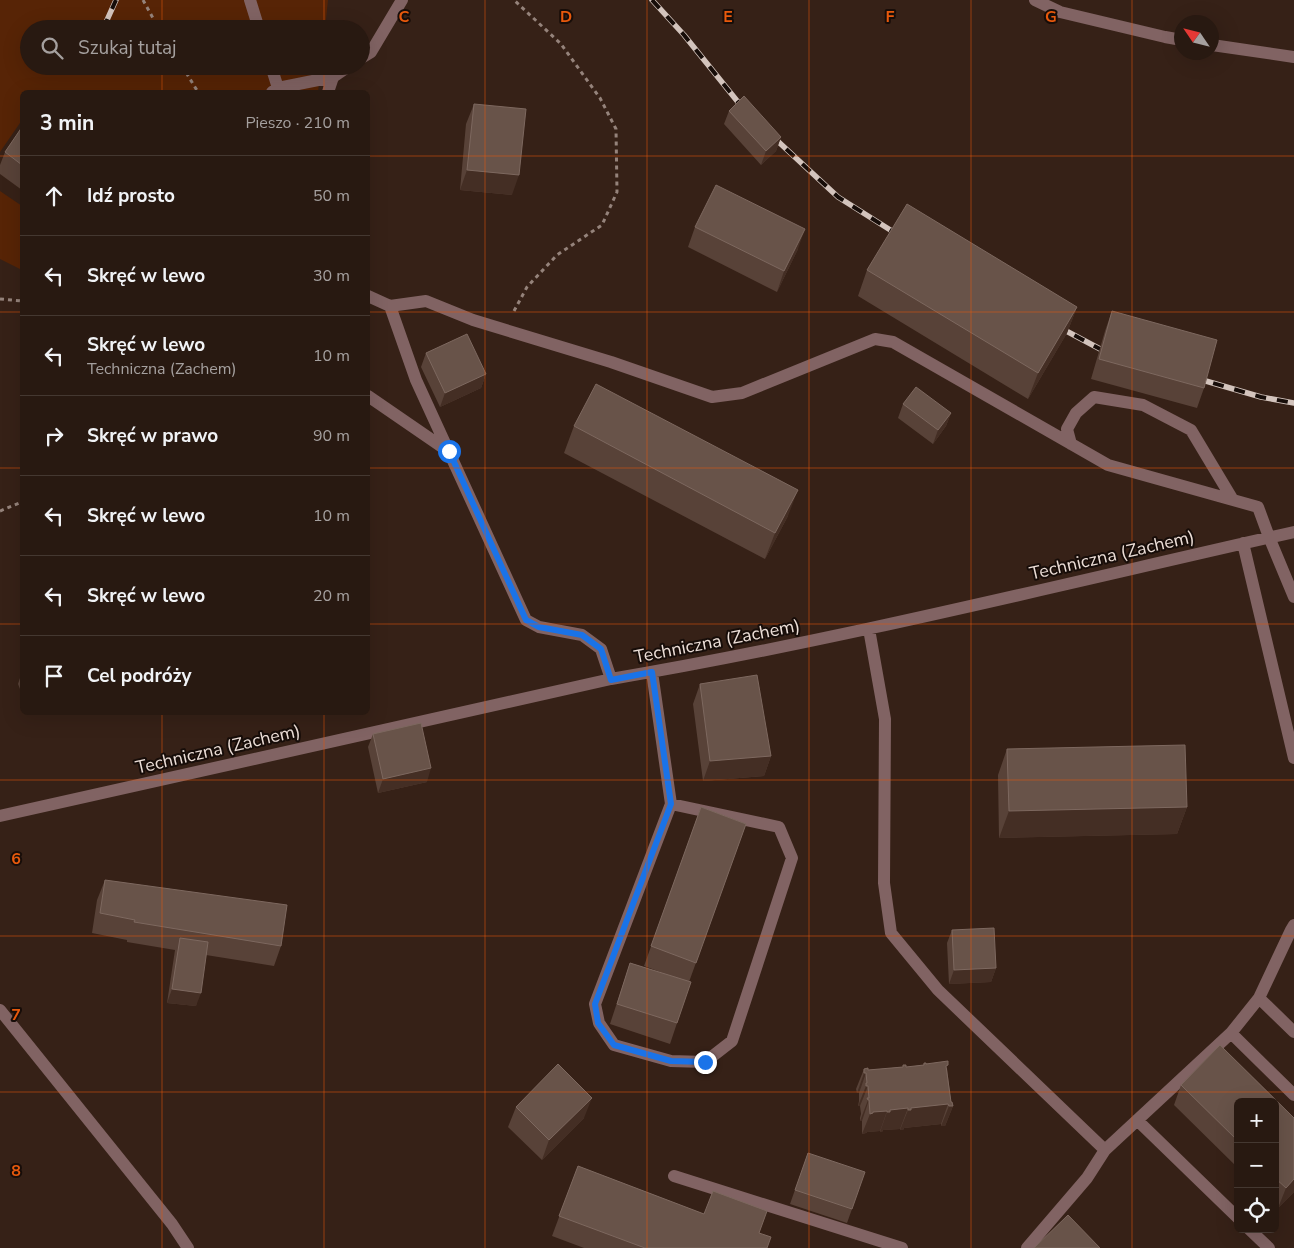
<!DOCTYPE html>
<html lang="pl">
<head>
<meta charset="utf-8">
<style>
  :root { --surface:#281911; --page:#34261f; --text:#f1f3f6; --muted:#a5a09f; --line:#443831 }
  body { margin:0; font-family:"Nunito Sans",sans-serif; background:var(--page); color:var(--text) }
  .controls { position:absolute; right:15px; bottom:15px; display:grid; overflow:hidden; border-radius:8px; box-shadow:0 5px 20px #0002 }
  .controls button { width:45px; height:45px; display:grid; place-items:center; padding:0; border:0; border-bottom:1px solid var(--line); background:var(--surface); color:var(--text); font:25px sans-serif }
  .compass { position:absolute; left:1174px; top:15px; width:45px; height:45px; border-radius:50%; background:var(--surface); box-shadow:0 5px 20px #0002; rotate:305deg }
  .stop { position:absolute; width:15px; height:15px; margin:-11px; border:4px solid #1a73e8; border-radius:50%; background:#fff }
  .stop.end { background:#1a73e8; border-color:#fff; box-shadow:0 1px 5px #0008 }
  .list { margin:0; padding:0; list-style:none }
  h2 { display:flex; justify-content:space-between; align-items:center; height:65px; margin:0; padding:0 20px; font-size:21px }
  h2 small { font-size:16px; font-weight:400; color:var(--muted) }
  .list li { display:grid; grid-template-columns:32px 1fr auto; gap:15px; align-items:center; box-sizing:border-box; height:80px; padding:0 20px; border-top:1px solid var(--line) }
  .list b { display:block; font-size:19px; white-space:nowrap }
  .list p { margin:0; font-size:16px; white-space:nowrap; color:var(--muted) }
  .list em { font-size:16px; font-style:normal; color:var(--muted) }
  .icon { flex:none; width:28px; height:28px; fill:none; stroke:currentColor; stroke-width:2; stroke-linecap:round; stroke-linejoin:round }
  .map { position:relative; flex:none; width:1294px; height:1248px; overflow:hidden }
  .search { position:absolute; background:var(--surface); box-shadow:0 5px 20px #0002; left:20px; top:20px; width:350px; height:55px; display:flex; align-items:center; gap:12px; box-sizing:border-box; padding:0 18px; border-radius:28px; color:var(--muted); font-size:19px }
  .panel { position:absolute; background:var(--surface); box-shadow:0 5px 20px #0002; left:20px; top:90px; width:350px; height:625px; border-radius:8px }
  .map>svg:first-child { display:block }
</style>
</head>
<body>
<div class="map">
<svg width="1294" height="1248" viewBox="0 0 1294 1248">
  <rect width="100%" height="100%" fill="#362117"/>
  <path fill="#572406" d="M0,0h328l-3,29h-296v37h292l-3,26h-296v28l-22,32z
    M0,191l22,15v64l-22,-11z"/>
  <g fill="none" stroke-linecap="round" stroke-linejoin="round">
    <path stroke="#95837b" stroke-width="3" stroke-dasharray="4 4" stroke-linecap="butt" d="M143,0l16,29
      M182,66l16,26
      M0,299l22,2
      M514,311l13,-24 30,-32 45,-30 15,-33 -1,-63 -16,-31 -39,-54 -47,-44
      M0,511l22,-9"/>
    <path stroke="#816363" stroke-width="12" d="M250,0l9,29
      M1035,0l25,12 105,25 17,3
      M1212,45l82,12
      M361,58l10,-6 31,-52
      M271,66l7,22 -6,4
      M278,88l55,-11 16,-11
      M328,92l5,-15
      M368,296l22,10 26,74 110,240 13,7 43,8 19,14 10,30
      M390,306l36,-5 47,19 138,42 101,35 30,-4 133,-54 18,3 215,123 150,42 11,30 25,60
      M368,396l80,55
      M1071,444l-4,-15 9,-16 18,-16 49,8 48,25 42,70
      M1243,543l51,215
      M869,629l16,90 -1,164 7,50 47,57 167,160
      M652,672l19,132 -76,200 4,19 15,22 57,16 34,1 27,-21 60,-183 -13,-31 -108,-23
      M0,816l611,-137c229,-39 456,-96 683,-147
      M1259,998l35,34
      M0,1010l172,214 16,24
      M1231,1033l63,62
      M1137,1120l101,98
      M674,1176l228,72
      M1249,1229l20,19
      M1027,1248l60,-70 18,-28 126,-117 28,-35 32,-68 3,-5"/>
    <g stroke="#d3c4bd" stroke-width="5.5">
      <path id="rail" d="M652,0l32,35 62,77
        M103,29l13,-29
        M770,134l68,63 65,41
        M1055,325l47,25 11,3
        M1192,377l69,20 33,6"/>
    </g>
    <use href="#rail" stroke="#170d09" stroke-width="4" stroke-dasharray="11" stroke-linecap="butt"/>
  </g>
  <path fill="#584238" d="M474,104l38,91 -52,-5 6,-66z
    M729,111l52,26 -5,14 -15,14 -37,-41z
    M22,127v63l-22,-16v-9l5,-13z
    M695,227l103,22 -21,43 -89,-45z
    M867,270l210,37 -10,26 -39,66 -170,-103z
    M1112,311l92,77 -7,20 -106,-29 14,-48z
    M426,353l60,21 -5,14 -41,19 -19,-40z
    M903,404l48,9 -5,13 -13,18 -35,-26z
    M574,426l214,90 -23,43 -201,-106z
    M22,672v22l-4,-10z
    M700,684l71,72 -7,20 -61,5 -10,-77z
    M373,734l54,48 -49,11 -10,-46z
    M1007,749l180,58 -10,27 -178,4 -1,-63z
    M701,807l45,17 -57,158 -12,41 -7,21 -60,-20 20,-61 33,10 -19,-7z
    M105,880l176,66 -7,20 -68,-11 -10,51 -29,-3 8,-53 -48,-8v-2l-35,-7 5,-33z
    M952,930l44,38 -5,14 -42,2 -2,-41z
    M1220,1045l74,73v74l-16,16 -3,-3v-103h-37v66l-64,-63 7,-20z
    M924,1063l23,5 4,34 2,4 -8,20h-4v-2l-37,4 -1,2h-3v-1l-17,1 -1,2h-2v-1l-13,1 -1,1 -4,1v-13h-2v-3l1,-4 -1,-8h-2l1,-5v-8h-2l-1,-4 8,-20 4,1 35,-3v-2l3,2 17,-2z
    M516,1107l68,11 -42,42 -34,-33z
    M808,1153l44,56 -5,14 -57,-19z
    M578,1166l126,48 55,19 8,15h-183l-32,-12z"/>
  <path fill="#442e24" d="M781,137l-5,14 -15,14 5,-14z
    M467,170l52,5 -7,20 -52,-5z
    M805,229l-7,20 -21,43 7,-21z
    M1077,307l-10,26 -39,66 10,-26z
    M486,374l-5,14 -41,19 5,-14z
    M951,413l-5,13 -13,18 5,-14z
    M798,490l-10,26 -23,43 10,-26z
    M771,756l-7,20 -61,5 7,-20z
    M431,768l-4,14 -49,11 5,-14z
    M1187,807l-10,27 -178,4 10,-27z
    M996,968l-5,14 -42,2 5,-14z
    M172,989l29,4 -5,13 -29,-3z
    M864,1073h2l-7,20h-2z
    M866,1086h2l-8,20h-2z
    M592,1098l-8,20 -42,42 7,-20z
    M868,1100h1l-7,21h-2z
    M948,1104l-7,20 -37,4 -1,2h-3l8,-20 3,-2z
    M949,1106h4l-8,20h-4z
    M908,1108l-8,21 -17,1 -1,2h-2l7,-20 3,-2z
    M887,1111l-7,20 -13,1 -1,1 -4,1 8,-20 3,-2z
    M1294,1179v13l-16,16 8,-20z"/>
  <path fill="#685349" stroke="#7d685f" d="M744,96l37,41 -15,14 -37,-40z
    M474,104l52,5 -7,66 -52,-5z
    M22,127v38l-17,-13z
    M716,185l89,44 -21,42 -89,-44z
    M907,204l170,103 -39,66 -171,-103z
    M1112,311l105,29 -13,48 -105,-29z
    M467,334l19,40 -41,19 -19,-40z
    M596,384l202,106 -23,43 -201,-107z
    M916,387l35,26 -13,17 -35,-26z
    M757,675l14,81 -61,5 -10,-77z
    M421,723l10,45 -48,11 -10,-45z
    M1185,745l2,62 -178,4 -2,-62z
    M701,807l45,17 -50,139 -45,-17z
    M105,880l182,25 -6,41 -147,-24 1,-2 -35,-7z
    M994,928l2,40 -42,2 -2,-40z
    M180,938l28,4 -7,51 -29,-4z
    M630,963l61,19 -14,41 -60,-19z
    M1220,1045l74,73v61l-8,9 -11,-10v-76h-37v39l-57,-56z
    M948,1061v4l-2,1 5,36h1l1,4h-4l-1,-2 -37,4v2h-3v-2l-18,2v2h-3v-1l-14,1v1l-3,1 -1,-14h-1l-1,-2h2l-1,-12h-2v-3h1l-1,-10h-2v-4l4,-1v2l35,-3v-2h3v2l18,-2v-2h2v1z
    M558,1064l34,34 -43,42 -33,-33z
    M808,1153l57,19 -13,37 -57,-19z
    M578,1166l126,48 9,-23 54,20 -8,22 12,4 -4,11h-122l-86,-32z
    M1068,1215l32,33h-66z"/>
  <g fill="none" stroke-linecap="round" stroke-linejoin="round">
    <path stroke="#1a73e8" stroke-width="6" d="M449,451l77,169 13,7 43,8 19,14 10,31 41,-8 19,132 -76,200 3,19 16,22 57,16 34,1"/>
  </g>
  <path fill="none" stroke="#e8590c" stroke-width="1" stroke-opacity="0.55" d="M162,0v29M324,0v29M485,0v1248M647,0v1248M809,0v1248M971,0v1248M1132,0v1248M162,66v26M324,66v26M0,156h22M368,156h926M0,312h22M368,312h926M0,468h22M368,468h926M0,624h22M368,624h926M162,712v536M324,712v536M0,780h1294M0,936h1294M0,1092h1294"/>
  <g text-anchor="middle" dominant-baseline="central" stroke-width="4" stroke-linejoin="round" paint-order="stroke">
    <g font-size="18" fill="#ecded7" stroke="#170d09">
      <text transform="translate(1112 555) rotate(-13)">Techniczna (Zachem)</text>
      <text transform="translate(717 641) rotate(-11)">Techniczna (Zachem)</text>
      <text transform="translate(218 749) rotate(-13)">Techniczna (Zachem)</text>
    </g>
  </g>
  <g font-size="16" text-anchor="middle" font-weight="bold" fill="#e8590c" stroke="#170d09" stroke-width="4" stroke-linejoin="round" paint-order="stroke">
    <text x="404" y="22">C</text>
    <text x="566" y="22">D</text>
    <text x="728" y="22">E</text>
    <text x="890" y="22">F</text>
    <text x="1051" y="22">G</text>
    <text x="16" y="864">6</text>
    <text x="16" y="1020">7</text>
    <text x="16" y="1176">8</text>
  </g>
</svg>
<div class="controls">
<button>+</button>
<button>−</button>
<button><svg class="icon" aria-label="locate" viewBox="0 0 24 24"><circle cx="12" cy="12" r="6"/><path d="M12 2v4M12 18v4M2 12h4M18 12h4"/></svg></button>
</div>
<svg class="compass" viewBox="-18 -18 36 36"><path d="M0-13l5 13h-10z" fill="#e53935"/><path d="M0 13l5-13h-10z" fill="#a5a09f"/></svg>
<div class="stop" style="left:449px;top:451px"></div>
<div class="stop end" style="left:705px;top:1062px"></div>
<div class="search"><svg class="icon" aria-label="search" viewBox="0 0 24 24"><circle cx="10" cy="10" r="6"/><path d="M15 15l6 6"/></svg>Szukaj tutaj</div>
<section class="panel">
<h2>3 min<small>Pieszo · 210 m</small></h2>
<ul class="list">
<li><svg class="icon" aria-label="ahead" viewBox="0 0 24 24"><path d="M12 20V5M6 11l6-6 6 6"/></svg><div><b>Idź prosto</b></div><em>50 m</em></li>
<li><svg class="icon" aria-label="left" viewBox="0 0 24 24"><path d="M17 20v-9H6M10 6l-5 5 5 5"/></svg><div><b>Skręć w lewo</b></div><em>30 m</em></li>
<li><svg class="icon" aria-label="left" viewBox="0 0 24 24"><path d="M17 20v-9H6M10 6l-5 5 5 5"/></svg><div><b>Skręć w lewo</b><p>Techniczna (Zachem)</p></div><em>10 m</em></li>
<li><svg class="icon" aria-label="right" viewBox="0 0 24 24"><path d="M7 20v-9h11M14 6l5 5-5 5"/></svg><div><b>Skręć w prawo</b></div><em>90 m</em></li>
<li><svg class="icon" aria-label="left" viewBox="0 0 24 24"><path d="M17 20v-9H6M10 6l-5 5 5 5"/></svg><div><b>Skręć w lewo</b></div><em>10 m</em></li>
<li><svg class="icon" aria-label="left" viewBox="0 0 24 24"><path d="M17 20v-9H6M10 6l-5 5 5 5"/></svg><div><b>Skręć w lewo</b></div><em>20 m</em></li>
<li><svg class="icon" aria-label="arrive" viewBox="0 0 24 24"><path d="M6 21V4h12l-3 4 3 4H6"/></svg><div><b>Cel podróży</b></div></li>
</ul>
</section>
</div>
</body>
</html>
